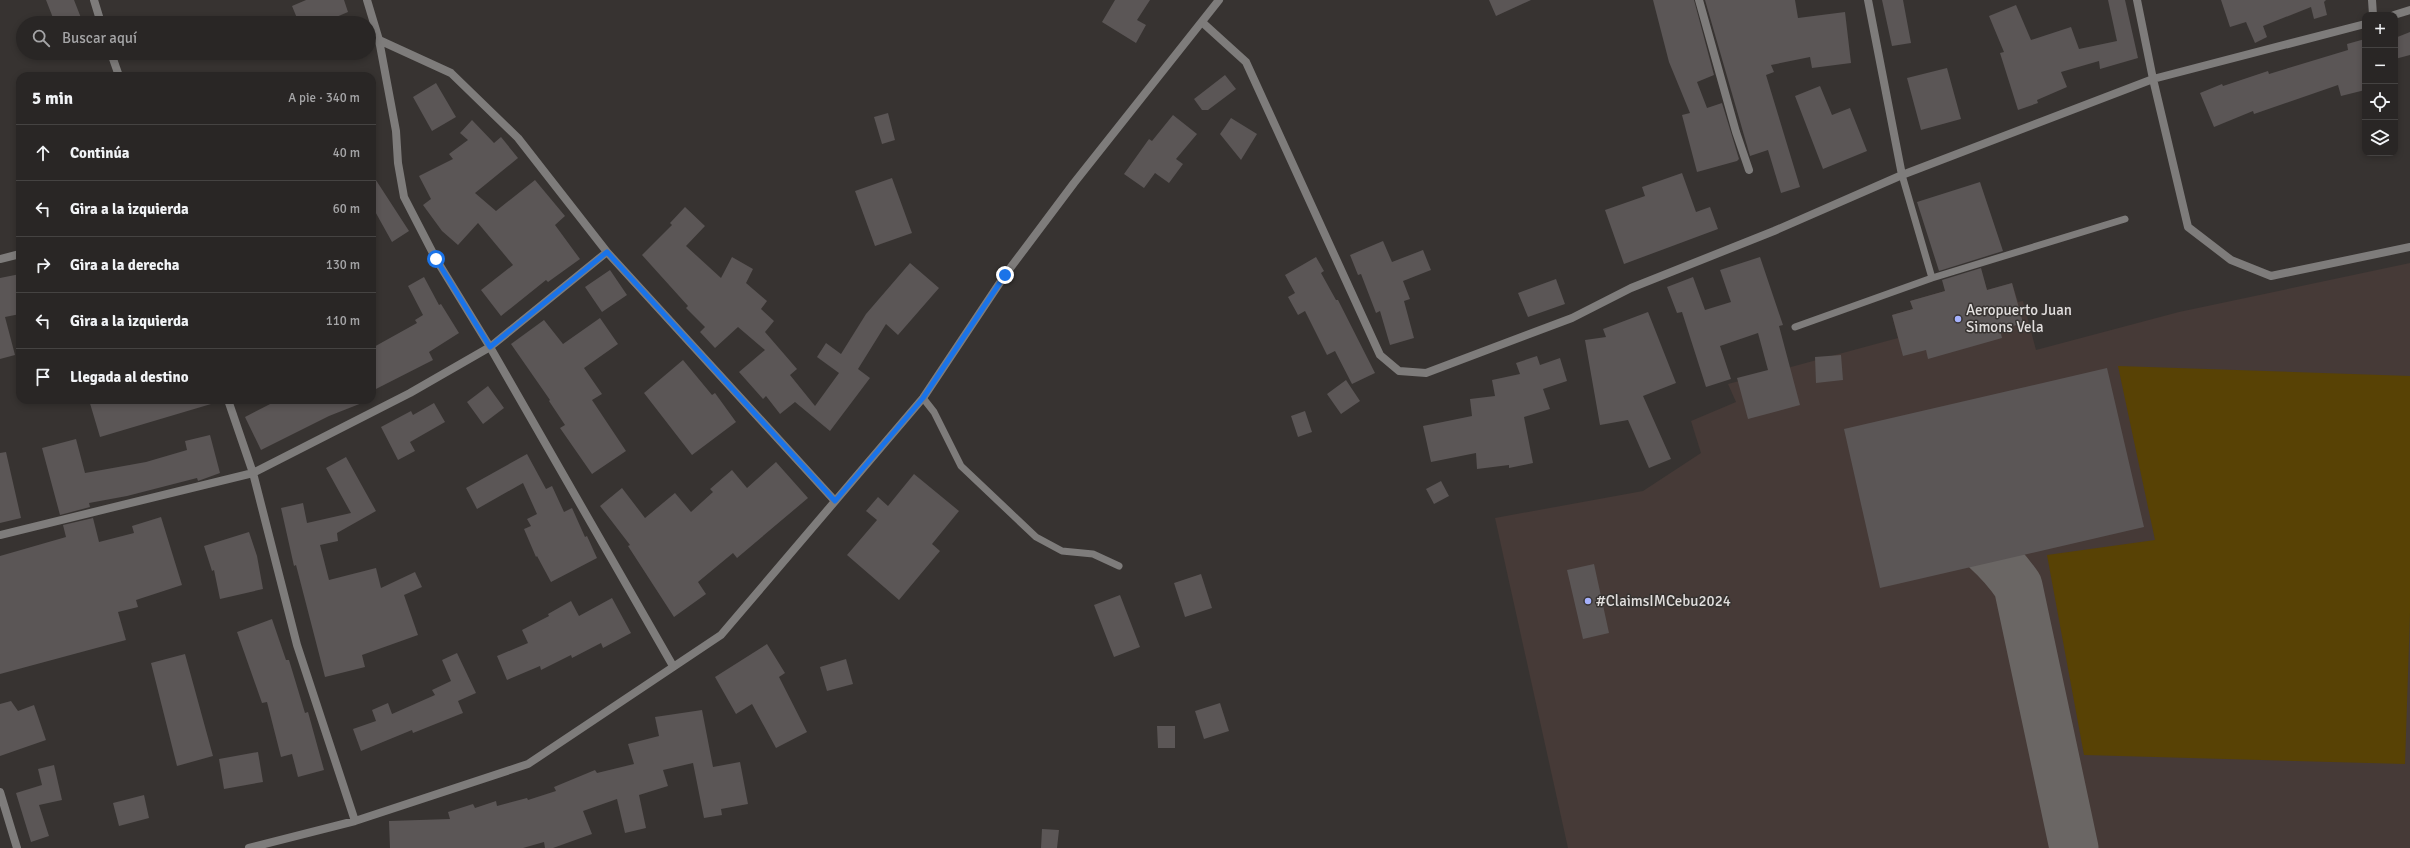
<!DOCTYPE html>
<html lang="es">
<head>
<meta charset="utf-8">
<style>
  :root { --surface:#292625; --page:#353232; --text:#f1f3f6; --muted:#a5a5a7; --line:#454342 }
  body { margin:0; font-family:Signika,sans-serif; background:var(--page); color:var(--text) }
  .controls { position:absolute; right:12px; top:12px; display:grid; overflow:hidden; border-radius:8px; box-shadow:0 2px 6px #0003 }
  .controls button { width:36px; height:36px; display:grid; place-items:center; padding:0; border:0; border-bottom:1px solid var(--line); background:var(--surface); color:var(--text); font:20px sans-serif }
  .stop { position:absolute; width:12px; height:12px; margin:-9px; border:3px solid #1a73e8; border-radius:50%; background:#fff }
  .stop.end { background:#1a73e8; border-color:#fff; box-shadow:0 1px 4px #0008 }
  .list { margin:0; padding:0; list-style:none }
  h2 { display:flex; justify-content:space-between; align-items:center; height:52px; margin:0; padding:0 16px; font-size:17px }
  h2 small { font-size:13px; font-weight:400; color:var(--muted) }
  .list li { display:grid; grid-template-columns:26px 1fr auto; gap:12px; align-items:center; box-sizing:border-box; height:56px; padding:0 16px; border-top:1px solid var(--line) }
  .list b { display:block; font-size:15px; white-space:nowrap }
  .list em { font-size:13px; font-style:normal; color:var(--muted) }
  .icon { flex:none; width:22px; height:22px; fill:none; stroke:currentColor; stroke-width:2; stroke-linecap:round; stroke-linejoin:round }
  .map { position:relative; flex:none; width:2410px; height:848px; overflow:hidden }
  .search { position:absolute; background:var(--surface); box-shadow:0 2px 6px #0003; left:16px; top:16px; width:360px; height:44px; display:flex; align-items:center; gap:10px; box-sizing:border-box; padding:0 14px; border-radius:22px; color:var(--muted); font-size:15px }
  .panel { position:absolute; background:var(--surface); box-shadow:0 2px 6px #0003; left:16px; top:72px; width:360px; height:332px; border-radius:12px }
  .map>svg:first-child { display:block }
</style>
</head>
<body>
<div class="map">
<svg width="2410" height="848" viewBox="0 0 2410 848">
  <rect width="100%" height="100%" fill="#373331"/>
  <path fill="#463a37" d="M2410,263v585h-842l-73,-330 148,-27 58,-38 -10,-32 45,-19 -8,-18 170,-46 -6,-23 21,-6 -3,-8 74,-21 3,10 25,-7 6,19 5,-1 13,49 143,-38z"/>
  <path fill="#584205" d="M2118,366l292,10v237l-5,151 -321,-9 -37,-200 108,-15z"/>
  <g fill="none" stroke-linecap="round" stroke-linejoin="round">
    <path stroke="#6a6664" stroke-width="49" d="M1947,519c28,20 51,38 71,67l56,262"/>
  </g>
  <path fill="#5b5656" d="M46,0h28l9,23h-28z
    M306,0h38l4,12 -14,6 2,5h-37l-7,-17z
    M1115,0h35l-13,20 9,5 -10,18 -34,-21z
    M1489,0h42l-35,16z
    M1653,0h41l20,75 -17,7 10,26 15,-5 17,56 -2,2 -40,11 -15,-57 8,-2 -21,-51z
    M1705,0h90l3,18 47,-6 6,51 -39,5 -2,-11 -39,8 3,7 -8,3 34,112 -19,6 -13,-43 -18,6z
    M1882,0h21l8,43 -19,3z
    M2108,0h17l13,58 -38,11 -1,-8 -38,11 6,15 -30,13 1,3 -20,7 -18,-57 4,-1 -15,-36 27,-11 15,35 40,-13 8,22 38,-8z
    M2221,0h105l-2,2 3,13 -13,4 -3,-12 -48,19 4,11 -12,6 -9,-21 -16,5z
    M2410,32v23l-15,4v-21z
    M2365,39v51l-24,6 -3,-11 -84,29 -1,-3 -39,16 -14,-34 22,-9 1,2 45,-15 1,3 79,-24 -1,-6z
    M1947,68l14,51 -40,11 -14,-52z
    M1225,75l11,14 -28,21h-6l-8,-11z
    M436,83l20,34 -24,14 -19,-34z
    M1820,86l12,29 18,-7 17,43 -44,18 -28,-73z
    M888,113l7,27 -13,4 -8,-27z
    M1173,115l24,19 -21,25 7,5 -14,19 -14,-10 -11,15 -20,-14 25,-35 3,2z
    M1231,118l26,16 -16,26 -21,-26z
    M472,120l22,23 7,-6 17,21 -43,35 21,18 39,-31 30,36 -10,9 25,34 -32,23 -2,-2 -45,36 -20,-26 32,-25 -35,-42 -20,22 -16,-14 -19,-26 8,-6 -12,-23 34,-17 -4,-5 19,-14 -8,-7z
    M1682,173l14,39 14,-5 8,22 -94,35 -19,-54 40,-14 -3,-9z
    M372,174l37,57 -17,11 -20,-36z
    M892,178l20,55 -37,13 -20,-55z
    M1980,182l23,69 -64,20 -22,-69z
    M685,207l20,19 -19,20 35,32 11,-21 21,12 -7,14 21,18 -6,8 13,12 -9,11 32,37 -7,6 25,31 24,-33 -22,-16 9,-14 15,11 25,-40 44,-51 29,25 -41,47 -12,-11 -28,45 12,9 -40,53 -35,-29 -15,12 -14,-18 -3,3 -24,-27 26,-22 -27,-23 -23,21 -15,-16 5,-5 -19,-19 2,-2 -46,-51 30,-30 -2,-2z
    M1383,241l9,21 31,-12 8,20 -28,11 7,18 -6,2 10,37 -24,7 -10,-34 -4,2 -15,-39 -3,1 -8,-20z
    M1316,257l8,14 -3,2 15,27h2l37,73 -23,11 -17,-33 -8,4 -22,-44 -7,4 -10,-18 7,-4 -10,-18z
    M1760,257l23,68 -4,1 21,79 -52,14 -11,-41 31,-8 -10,-37 -38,13 11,33 -25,8 -24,-75 -5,1 -10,-26 26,-10 12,33 26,-8 -11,-32z
    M1981,268l6,22 25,-7 11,40 -23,7 2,8 -74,21 -2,-9 -23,6 -11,-41 21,-6 -3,-8 35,-10 -3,-11z
    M610,270l17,25 -25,17 -17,-25z
    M20,274v40l-15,3 10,38 -15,4v-81z
    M424,277l15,28 2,-1 18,29 -30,19 4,8 -61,31v-43l45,-25 -2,-3 8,-5 -15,-29z
    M1556,279l9,25 -37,13 -10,-24z
    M1648,312l28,71 -33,13 28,63 -22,9 -21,-48 -28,5 -15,-85 21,-3 -3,-8z
    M600,318l18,26 -34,24 18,26 -10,6 34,51 -34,23 -32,-46 5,-3 -16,-24 1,-1 -39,-56 33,-24 19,24z
    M1841,355l2,25 -27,3 -1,-26z
    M1537,356l3,9 20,-7 7,23 -24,8 7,20 -26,8 9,46 -24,5v-3l-32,4 -1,-16 -45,9 -8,-36 49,-10 -2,-17 25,-3 -3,-16 28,-6 -4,-11z
    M683,360l29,35 3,-2 21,29 -44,33 -48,-62z
    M2107,368l37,159 -264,61 -36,-159z
    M1346,380l14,21 -19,13 -14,-20z
    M488,386l16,22 -21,16 -16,-22z
    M89,400h122v4l-111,33z
    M278,400h89v1l-38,15 -68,34 -16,-33z
    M434,403l11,19 -35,20 5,9 -17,9 -17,-33 30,-16 2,4z
    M1305,411l7,21 -14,5 -7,-21z
    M210,435l10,38 -22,8 -1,-3 -70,18 -38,7 1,4 -30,8 -18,-67 34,-9 9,34 61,-11 41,-12 -2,-9z
    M6,452l15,66 -21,5v-70z
    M527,454l19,35 6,-3 12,26 8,-4 13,29 2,-1 10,22 -46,24 -14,-26 -1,1 -12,-28 7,-3 -4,-7 10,-5 -14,-31 -46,26 -11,-21z
    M346,457l30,54 -39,22 1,8 -18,4 9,35 47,-12 5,20 34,-16 7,15 -18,8 14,40 -56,20 3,12 -40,10 -29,-112 -2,1 -13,-58 22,-5 4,20 44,-10 -25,-45z
    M776,462l32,36 -71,60 -4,-5 -35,29 8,12 -32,23 -46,-71 2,-1 -30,-39 22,-18 23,30 30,-25 16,19 22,-20 -3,-3 22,-19 15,18z
    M914,474l45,37 -27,33 8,7 -41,49 -52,-45 30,-35 -11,-9 12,-14 10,9z
    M1441,481l8,15 -15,8 -8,-15z
    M161,517l21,68 -46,15 2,7 -20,5 8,28 -126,34v-118l66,-19 -3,-12 30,-7 6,24 35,-9 -2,-7z
    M249,532l8,24 6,33 -43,10 -6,-29 -2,1 -8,-25z
    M1594,564l15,69 -26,6 -16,-69z
    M1201,574l11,34 -27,9 -11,-34z
    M1120,595l20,52 -26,10 -20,-52z
    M612,598l19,35 -28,15 -2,-5 -29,15 -1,-3 -30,15 -1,-4 -33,14 -10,-24 31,-13 -6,-13 27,-14 -1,-2 23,-13 8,15z
    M272,619l14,41h3l16,53 3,-1 16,58 -26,7 -6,-23 -11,3 -14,-55 -5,1 -25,-71z
    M767,644l18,29 -6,4 28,55 -31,16 -24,-44 -16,10 -21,-37z
    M457,653l19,40 -18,8 5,12 -50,20 -1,-3 -51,21 -8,-22 23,-8 -4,-11 16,-7 4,11 43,-19 -3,-5 19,-9 -9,-21z
    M185,654l28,102 -36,10 -26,-103z
    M846,659l7,25 -26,7 -7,-24z
    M11,701l7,10 16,-6 12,35 -46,16v-52z
    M1220,703l9,28 -25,8 -9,-28z
    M702,710l11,57 27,-5 8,42 -27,5 1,6 -18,3 -11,-55 -30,7 5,16 -29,9 7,33 -21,5 -8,-34 -34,12 9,23 -39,14h-8l-1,-6 -21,6h-133l-1,-27 61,-2 -2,-7 25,-8 2,4 21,-7 1,5 30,-8 1,2 28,-9 -2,-4 41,-17 2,3 37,-9 -6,-20 31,-8 -4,-19z
    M1157,726h18v22h-17z
    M258,752l5,30 -39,7 -5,-30z
    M54,765l8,35 -23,5 10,31 -18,6 -15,-49 26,-8 -4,-16z
    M144,795l5,23 -30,8 -6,-23z
    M1042,829l17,1 -2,18h-16z"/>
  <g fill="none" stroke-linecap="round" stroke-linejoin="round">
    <path stroke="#7e7c7b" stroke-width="7" d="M1932,278l193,-59
      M1795,327l137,-49 -30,-103
      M923,398l11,14 27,54 75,71 26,14 31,3 26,12"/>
    <path stroke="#7e7c7b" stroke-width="8" d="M94,0l7,23
      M367,0l12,40 72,33 67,65 89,114 228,249
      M1699,0l37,132 13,38
      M1868,0l34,175
      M2137,0l16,79 35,148 43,33 40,16 139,-29
      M2372,0l1,15
      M2394,15l16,-5
      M1203,23l43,39 134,293 19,16 27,2 146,-55 59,-30 143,-57 128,-56 251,-96 212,-55
      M379,40l17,91 2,32 6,34 32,62 54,88 183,319
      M111,53l8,23
      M0,259l20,-5
      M228,400l25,73 44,172 58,176
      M0,535l253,-62 157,-80 80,-46 117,-95
      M0,792l17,56
      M249,848l106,-27 173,-57 193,-129 202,-237 82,-123 69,-92 145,-183"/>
  </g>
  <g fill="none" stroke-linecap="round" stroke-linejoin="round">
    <path stroke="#1a73e8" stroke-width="5" d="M436,259l54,88 117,-95 228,249 88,-103 82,-123"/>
  </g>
  <g fill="#a5b1fc" stroke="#373331" stroke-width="1.5">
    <circle cx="1958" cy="319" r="4"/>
    <circle cx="1588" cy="601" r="4"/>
  </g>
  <g text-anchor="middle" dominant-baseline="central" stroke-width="3" stroke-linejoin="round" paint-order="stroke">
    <g font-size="15" fill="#e1dedd" stroke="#373331" text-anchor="start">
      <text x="1966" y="310">Aeropuerto Juan<tspan x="1966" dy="17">Simons Vela</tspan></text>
      <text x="1596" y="601">#ClaimsIMCebu2024</text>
    </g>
  </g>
</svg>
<div class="controls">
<button>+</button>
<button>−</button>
<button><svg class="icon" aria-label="locate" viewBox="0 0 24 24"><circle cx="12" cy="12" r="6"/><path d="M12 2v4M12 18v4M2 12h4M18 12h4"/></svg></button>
<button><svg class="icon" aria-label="layers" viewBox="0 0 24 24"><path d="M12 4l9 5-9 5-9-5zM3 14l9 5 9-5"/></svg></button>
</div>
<div class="stop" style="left:436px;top:259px"></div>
<div class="stop end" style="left:1005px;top:275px"></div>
<div class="search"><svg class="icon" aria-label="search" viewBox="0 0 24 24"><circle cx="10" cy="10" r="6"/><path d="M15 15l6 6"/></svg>Buscar aquí</div>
<section class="panel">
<h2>5 min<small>A pie · 340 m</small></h2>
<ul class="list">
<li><svg class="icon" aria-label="ahead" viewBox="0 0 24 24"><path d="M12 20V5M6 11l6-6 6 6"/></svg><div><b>Continúa</b></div><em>40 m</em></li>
<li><svg class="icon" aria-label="left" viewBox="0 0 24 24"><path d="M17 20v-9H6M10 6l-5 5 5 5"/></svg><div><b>Gira a la izquierda</b></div><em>60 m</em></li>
<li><svg class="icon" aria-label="right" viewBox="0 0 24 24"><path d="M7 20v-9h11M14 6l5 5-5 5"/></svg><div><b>Gira a la derecha</b></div><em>130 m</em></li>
<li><svg class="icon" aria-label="left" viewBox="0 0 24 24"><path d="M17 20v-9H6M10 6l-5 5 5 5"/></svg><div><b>Gira a la izquierda</b></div><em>110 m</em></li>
<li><svg class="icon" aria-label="arrive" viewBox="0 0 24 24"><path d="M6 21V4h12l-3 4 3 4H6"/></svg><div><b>Llegada al destino</b></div></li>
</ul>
</section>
</div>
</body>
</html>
